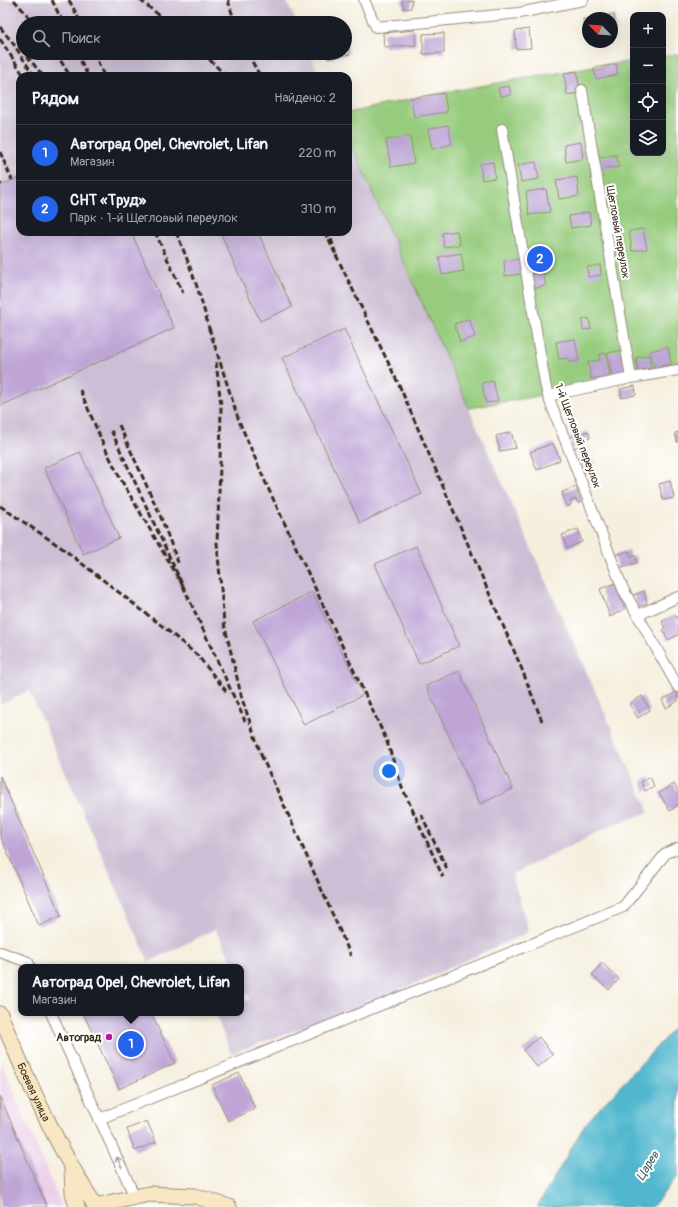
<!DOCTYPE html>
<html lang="ru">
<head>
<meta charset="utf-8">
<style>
  :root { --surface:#171b24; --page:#242831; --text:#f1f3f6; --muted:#9ea1a6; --line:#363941; --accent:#2563eb }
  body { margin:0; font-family:Pangolin,sans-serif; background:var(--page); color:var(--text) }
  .controls { position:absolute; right:12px; top:12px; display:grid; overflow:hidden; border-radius:8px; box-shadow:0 4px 16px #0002 }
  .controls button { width:36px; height:36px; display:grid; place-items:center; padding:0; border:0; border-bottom:1px solid var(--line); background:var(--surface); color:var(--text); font:20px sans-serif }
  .compass { position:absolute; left:582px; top:12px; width:36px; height:36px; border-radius:50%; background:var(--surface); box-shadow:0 4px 16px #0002; rotate:295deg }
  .you { position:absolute; left:389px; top:771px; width:14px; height:14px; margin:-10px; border:3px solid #fff; border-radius:50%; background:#1a73e8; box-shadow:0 0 0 6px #1a73e833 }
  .badge { display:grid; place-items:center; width:26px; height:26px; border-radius:50%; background:var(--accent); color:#fff; font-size:13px; font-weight:700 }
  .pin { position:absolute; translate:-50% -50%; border:2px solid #fff; box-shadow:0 1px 4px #0006 }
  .popup { position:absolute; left:18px; top:964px; width:226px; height:52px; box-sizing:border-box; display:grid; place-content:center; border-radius:8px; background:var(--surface); filter:drop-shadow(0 1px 3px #0005); font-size:13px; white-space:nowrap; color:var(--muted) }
  .popup b { font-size:15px; color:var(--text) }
  .popup::after { content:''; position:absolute; left:50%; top:100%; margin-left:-8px; border:8px solid transparent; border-top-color:var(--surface) }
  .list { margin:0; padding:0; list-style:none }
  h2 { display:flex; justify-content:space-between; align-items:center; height:52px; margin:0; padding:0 16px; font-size:17px }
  h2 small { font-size:13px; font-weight:400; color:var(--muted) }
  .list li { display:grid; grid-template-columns:26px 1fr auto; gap:12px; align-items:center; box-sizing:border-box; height:56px; padding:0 16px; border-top:1px solid var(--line) }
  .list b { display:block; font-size:15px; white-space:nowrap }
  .list p { margin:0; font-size:13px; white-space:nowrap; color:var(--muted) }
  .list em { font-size:13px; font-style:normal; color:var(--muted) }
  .icon { flex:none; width:22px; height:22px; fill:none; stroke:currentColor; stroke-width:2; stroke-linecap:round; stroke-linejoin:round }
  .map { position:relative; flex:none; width:678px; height:1207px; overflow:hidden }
  .search { position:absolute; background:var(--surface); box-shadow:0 4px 16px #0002; left:16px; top:16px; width:336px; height:44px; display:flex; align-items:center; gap:10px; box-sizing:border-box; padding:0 14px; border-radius:22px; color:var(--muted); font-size:15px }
  .panel { position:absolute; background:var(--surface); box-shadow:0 4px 16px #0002; left:16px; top:72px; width:336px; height:164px; border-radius:12px }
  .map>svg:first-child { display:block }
</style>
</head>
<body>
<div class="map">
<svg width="678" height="1207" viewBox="0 0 678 1207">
  <rect width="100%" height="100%" fill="#fff"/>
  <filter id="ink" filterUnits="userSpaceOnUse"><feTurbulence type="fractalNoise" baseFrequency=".025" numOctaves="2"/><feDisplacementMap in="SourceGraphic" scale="8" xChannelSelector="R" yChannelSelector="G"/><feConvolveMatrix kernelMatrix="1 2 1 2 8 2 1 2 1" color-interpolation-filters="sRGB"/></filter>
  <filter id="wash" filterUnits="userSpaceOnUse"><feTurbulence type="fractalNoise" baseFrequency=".012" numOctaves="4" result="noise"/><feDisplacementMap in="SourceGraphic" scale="16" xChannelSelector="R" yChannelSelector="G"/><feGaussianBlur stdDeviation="0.9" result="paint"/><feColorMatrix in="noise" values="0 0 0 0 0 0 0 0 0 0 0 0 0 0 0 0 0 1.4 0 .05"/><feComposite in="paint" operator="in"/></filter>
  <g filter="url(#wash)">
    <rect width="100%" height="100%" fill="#f5efde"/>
    <path fill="#edd0e8" d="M0,1059l62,148h-62z"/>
    <path fill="#ccbed4" d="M0,0h286l11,23h-274v30h287l10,23h-300v156h328v-94l301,674 -43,16 -94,46 17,58 -153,69 -145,53 -15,-39 5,-2h20v-10l9,-4 -9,-19v-13h-6l-20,-38 -66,33 -120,-272 -29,15z"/>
    <path fill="#97cc7e" stroke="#697b4e" d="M678,54v311l-134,30 -75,13 -121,-270v-25c94,-22 189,-37 285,-52v92h30v-97z"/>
    <path fill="#51b7cf" stroke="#467076" d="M678,1024v152l-26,31h-115l49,-84z"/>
    <g id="blocks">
      <path fill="#bea5d6" d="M402,0h10l-1,8 -7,1z
        M614,15l2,16 -4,1v-14h-9v-2z
        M583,19h5v18h-4z
        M529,29l2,19 -15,1 -1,-18z
        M415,30l1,15 -32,2 -1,-14z
        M444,33v20l-21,1v-20z
        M348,44l2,10 -22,5 -2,-6h19v-7z
        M617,64v11l-21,4 -2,-11z
        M577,71l3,22 -13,2 -3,-22z
        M509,86l2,9 -11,1 -2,-8z
        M444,93l3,19 -33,5 -3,-19z
        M448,125l4,19 -20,5 -4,-20z
        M410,136l4,27 -23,4 -5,-27z
        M581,142l2,17 -17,3 -2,-17z
        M616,155l3,12 -19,2 -2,-11z
        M493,162l2,16 -13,2 -2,-16z
        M536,162l3,17 -18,3 -3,-17z
        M20,177v55h111l43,96 -174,78v-220z
        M577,177l2,19 -20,3 -3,-19z
        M546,189l4,23 -21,3 -3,-23z
        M589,212l2,13 -20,3 -2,-12z
        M643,229l4,20 -15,2 -3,-20z
        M457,231l3,14 -16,2 -2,-14z
        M220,232h38l34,75 -32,14z
        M461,253l3,18 -22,4 -3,-18z
        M521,259l1,15 -17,2 -1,-15z
        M600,265l1,10 -13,2 -1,-10z
        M542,267l4,19 -12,2 -3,-19z
        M589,318l2,11 -8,1 -1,-10z
        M469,319l6,18 -15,5 -6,-18z
        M344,329l78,165 -62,29 -78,-165z
        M575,339l4,22 -10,1v-4l-10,1 -3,-17z
        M668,347l3,17 -17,3 -4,-16z
        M623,350l4,24 -15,3 -4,-24z
        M606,353l4,22 -19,4 -3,-17 12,-2 -1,-5z
        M649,355l2,13 -13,3 -2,-13z
        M493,381l5,20 -12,2 -4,-20z
        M635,386l1,9 -14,3 -2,-9z
        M588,431l2,7 -8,3 2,4 -11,3 -3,-11z
        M511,432l5,16 -16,3 -4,-15z
        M678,432v10h-1l-2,-9z
        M553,443l7,17 -23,10 -7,-18z
        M80,452l39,86 -36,16 -39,-86z
        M589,454l3,10 -11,4 -3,-10z
        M670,481l4,17 -11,2 -4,-16z
        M576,487l5,15 -3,1 -2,-4 -5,2v4l-3,1 -2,-1 -4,-13z
        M578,529l4,13 -15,6 -5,-13z
        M416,546l43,100 -40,18 -44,-100z
        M629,551l2,7 4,-3 2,8 -19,5 -4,-13z
        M615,583l10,26 -15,8 -10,-28z
        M644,591l3,12 -10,4 -4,-12z
        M312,592l51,103 -59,30 -51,-104z
        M675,615l3,5v15l-10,5 -5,-10 2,-1 -3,-8z
        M459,671l54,118 -33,15 -54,-118z
        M676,692l2,5v4l-12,7 -4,-8z
        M642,696l8,14 -12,8 -9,-14z
        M0,776l61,140 -22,10 -39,-91z
        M650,777l4,9 -9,5 -4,-9z
        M674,784l4,7v14l-8,6 -11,-18z
        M602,963l17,16 -10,11 -17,-15z
        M83,1013h68l24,50 -56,26z
        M539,1037l14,18 -16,12 -14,-17z
        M239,1073l16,36 -27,12 -16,-36z
        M0,1096l47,111h-47z
        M147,1121l9,21 -21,9 -8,-22z"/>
    </g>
  </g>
  <g filter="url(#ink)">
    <use href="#blocks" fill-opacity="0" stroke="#988c7e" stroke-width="1"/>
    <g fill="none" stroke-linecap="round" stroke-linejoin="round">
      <g stroke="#988c7e" stroke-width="12">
        <path id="street" d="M364,0l12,27 143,-14 64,-13
          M582,90l49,288
          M502,129l43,254 3,13 75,193 55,98
          M548,396l83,-18 47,-8
          M638,615l40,-18
          M0,952l28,10 2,5
          M51,1013l84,184
          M99,1119l524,-212 43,-54 12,-5"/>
      </g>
      <g stroke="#988c7e" stroke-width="17">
        <g id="secondary">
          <path id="s1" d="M0,1014c27,66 57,133 96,193"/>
          <path d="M72,1169l1,24 4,14"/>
          <path d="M95,1206l54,-12 46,2 34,11"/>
        </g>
      </g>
      <use href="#street" stroke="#fff" stroke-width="10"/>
      <use href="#secondary" stroke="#f9e7c3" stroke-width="15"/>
      <path stroke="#3b2a1e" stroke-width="3" stroke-dasharray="6 3" stroke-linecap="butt" d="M14,0l20,23
        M52,0l11,23
        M69,0l12,23
        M140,0l29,23
        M228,0l7,23
        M0,27l15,19 19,30
        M0,39l24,37
        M56,53l14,23
        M77,53l11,23
        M94,53l10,23
        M203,53l23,23
        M248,54l12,22
        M27,56l16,20
        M0,152l12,28
        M0,183l1,2
        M155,232l28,61
        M176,232c14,33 26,66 34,101
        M325,232l11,23 -7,-23
        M336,255l64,132 121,280 21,54
        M209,328l30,93 29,67 118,251 16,48 41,90
        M216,362l5,43 -1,62 -3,76 7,80 18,76 21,61
        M80,390l25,58 15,30 63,108 -73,-158
        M119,425l41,90 19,50
        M0,506l62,42 104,81 32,27 28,35
        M183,586l62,135
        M261,755l27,59 63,142
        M421,814l27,57"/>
    </g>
    <defs><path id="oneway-shaft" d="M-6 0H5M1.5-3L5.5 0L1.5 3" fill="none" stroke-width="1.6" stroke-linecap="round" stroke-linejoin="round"/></defs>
    <use stroke="#a79f9a" href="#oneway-shaft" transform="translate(119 1162) rotate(-115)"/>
  </g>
  <circle fill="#b5179e" stroke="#fff" stroke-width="1.5" cx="109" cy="1037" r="4"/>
  <g text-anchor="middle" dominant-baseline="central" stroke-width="4" stroke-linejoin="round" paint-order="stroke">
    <g font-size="11" fill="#3b2a1e" stroke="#fff">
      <text transform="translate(618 232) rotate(80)">Щегловый переулок</text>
      <text transform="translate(578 436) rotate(69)">1-й Щегловый переулок</text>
      <text stroke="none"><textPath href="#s1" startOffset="85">Боевая улица</textPath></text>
    </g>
    <g font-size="11" font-weight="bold" fill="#3b2a1e" stroke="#fff" text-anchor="end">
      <text x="101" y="1037">Автоград</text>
    </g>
    <g font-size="12" font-style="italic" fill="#446265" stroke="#fff">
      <text transform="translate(648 1166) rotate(-58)">Царев</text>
    </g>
  </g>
</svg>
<div class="controls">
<button>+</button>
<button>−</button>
<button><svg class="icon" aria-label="locate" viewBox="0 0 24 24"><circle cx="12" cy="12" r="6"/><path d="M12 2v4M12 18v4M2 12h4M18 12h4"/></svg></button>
<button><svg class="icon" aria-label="layers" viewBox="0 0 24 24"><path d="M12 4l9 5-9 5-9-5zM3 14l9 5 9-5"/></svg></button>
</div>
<svg class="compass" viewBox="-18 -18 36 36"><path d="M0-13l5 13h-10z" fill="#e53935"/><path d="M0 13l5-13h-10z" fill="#9ea1a6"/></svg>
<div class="you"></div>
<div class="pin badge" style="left:131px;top:1044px">1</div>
<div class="popup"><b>Автоград Opel, Chevrolet, Lifan</b>Магазин</div>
<div class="pin badge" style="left:540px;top:259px">2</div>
<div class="search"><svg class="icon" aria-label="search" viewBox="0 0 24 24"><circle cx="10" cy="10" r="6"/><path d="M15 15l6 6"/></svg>Поиск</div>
<section class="panel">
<h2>Рядом<small>Найдено: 2</small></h2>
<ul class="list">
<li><span class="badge">1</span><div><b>Автоград Opel, Chevrolet, Lifan</b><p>Магазин</p></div><em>220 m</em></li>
<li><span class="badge">2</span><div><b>СНТ «Труд»</b><p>Парк · 1-й Щегловый переулок</p></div><em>310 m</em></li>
</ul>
</section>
</div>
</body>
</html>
